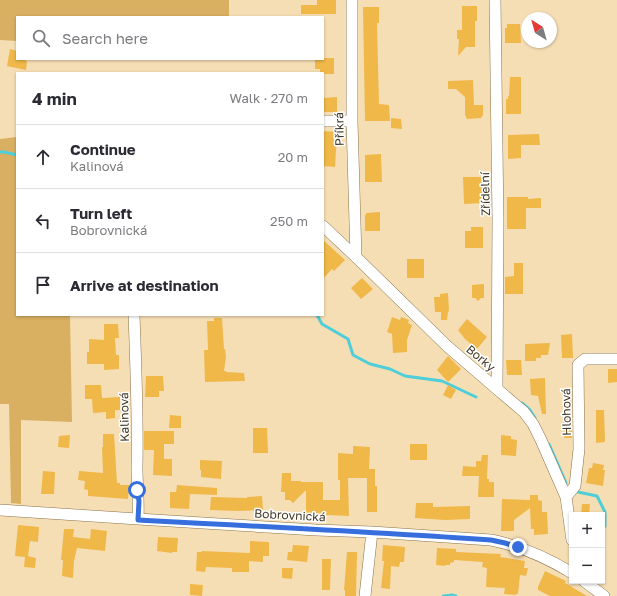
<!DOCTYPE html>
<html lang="en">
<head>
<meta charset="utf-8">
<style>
  :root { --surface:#fff; --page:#f7f7f7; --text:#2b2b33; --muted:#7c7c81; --line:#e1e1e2 }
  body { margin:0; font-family:"Golos Text",sans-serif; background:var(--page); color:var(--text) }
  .controls { position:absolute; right:12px; bottom:12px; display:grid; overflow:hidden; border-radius:0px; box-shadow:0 1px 3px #0004 }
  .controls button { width:36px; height:36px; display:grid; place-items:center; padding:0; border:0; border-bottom:1px solid var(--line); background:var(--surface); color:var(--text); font:20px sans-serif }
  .compass { position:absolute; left:521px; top:12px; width:36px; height:36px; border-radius:50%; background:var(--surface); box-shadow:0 1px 3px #0004; rotate:323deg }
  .stop { position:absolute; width:12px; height:12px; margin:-9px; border:3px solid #366edd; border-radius:50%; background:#fff }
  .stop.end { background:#366edd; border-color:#fff; box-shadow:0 1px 4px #0008 }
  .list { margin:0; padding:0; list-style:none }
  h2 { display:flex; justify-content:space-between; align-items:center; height:52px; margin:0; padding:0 16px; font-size:17px }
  h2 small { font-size:13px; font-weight:400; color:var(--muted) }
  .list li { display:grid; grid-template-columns:26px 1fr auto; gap:12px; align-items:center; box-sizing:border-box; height:64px; padding:0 16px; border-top:1px solid var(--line) }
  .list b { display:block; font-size:15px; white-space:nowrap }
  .list p { margin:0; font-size:13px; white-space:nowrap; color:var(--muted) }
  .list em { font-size:13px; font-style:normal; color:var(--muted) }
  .icon { flex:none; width:22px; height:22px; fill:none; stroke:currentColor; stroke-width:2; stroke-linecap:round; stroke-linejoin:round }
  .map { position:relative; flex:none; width:617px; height:596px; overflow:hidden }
  .search { position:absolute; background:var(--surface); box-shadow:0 1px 3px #0004; left:16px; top:16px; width:308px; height:44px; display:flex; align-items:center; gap:10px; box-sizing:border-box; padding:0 14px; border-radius:0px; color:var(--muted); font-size:15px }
  .panel { position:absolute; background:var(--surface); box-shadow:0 1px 3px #0004; left:16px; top:72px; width:308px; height:244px; border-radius:0px }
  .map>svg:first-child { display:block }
</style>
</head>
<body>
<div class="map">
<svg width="617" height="596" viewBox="0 0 617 596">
  <rect width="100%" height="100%" fill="#f6deb4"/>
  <path fill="#d9af61" d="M0,0h229v17h-212v24l-17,-1z
    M17,137v178h53l2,107 -51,-2v84l-10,-1 -2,-99h-9v-265z"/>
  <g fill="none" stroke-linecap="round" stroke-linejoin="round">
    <path stroke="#4dced8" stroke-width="3" d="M0,152h4l13,3
      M317,315l5,9 26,15 5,16 17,9 20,5 15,7 37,5 34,16
      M522,403l8,7 5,8
      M549,444l17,39
      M578,492l19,4 8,16v14l-3,4
      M443,596l9,-1 4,1"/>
  </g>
  <path fill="#efb849" d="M317,0h19v14h-35v-9h16z
    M462,6h15v15h-2v26h-9l-8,9 1,-17h-2v-9h5z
    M363,7h16v16h-2l2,81 10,1 1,16h-25z
    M507,24h13l1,19h-16v-15h2z
    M10,49l7,2v8h9v2l1,1 -1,8 -19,-4z
    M323,58h11v16h-11v-1h-3v-4h-5v-10h8z
    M510,77h11v37h-15v-15h2v-3h1z
    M473,80l1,25h9v10l-2,3 -14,1 -2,-4v-18l-9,-8h-8v-8z
    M337,97v15h-14v-14z
    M391,118l10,1 1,10 -11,-1z
    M323,131l14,1 -2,35 -12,-1z
    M539,134l1,11h-19v13l-13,1v-24z
    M381,154l1,28h-17v-27z
    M463,177h21v10h-2l1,16 -19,1z
    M507,197h21v2l13,-1v10h-15v21h-19z
    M380,212v19h-15v-16h1v-2z
    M471,227h12v21h-18v-17h6z
    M323,240l22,20 -11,11 -2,-2 -9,10z
    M407,259h17v19h-17z
    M514,263h9v31h-18v-17l9,-1z
    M362,278l11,11 -12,10 -10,-11z
    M484,284v14h-3l-3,3 -3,-3h-3v-13z
    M448,293l1,18 -1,1 -1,8h-6v-8h-6l-1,-15h6v-3z
    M392,317l8,3 1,-3 8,3 -1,3 4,2 -5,15v12l-14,1 -1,-19 -5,-2z
    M214,318h8l2,31h1l1,8 -2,14h2v1l18,1 1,8 -40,1 -1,-32h4l-1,-29h7z
    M467,319l20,18 -10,12 -12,-10 -7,-9z
    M104,324h14l1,14h-4l1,17h3v14l-15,1v-6h-17v-12h2v-13l15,1z
    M572,334l1,24h-11l-1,-23z
    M550,343l-2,12h-7v3h-5v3h-11v-17z
    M448,356l13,13 -13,13 -11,-12z
    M506,360h15l1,15h-15z
    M608,369h9v13l-9,1z
    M146,376h17l1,15h-5v6h-14z
    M545,378l1,36h-4l-4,-18 -7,-1 -1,-16z
    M85,385h16l1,13 18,-1v13h-5v8l-9,1v-7l-13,1 -1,-14h-7z
    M448,385l8,5 -5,9 -8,-4z
    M596,410h8l1,32 -9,1z
    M170,415l11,1v12h-12z
    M563,417h9v21h-8z
    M253,428h14l1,25h-15z
    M144,431h30v13h-10v15h8v17l-19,-1 1,-25h-10z
    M103,434h11l3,49h3v2h9l-1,14 -40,-3v-6l-4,-1 1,-8 -7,-1 1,-9 24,2 -1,-26h1z
    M70,435l-1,13 -11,-1 1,-11z
    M501,435l10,1v3l6,1 -1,16 -15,-1z
    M410,444h17v16h-17z
    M353,446l17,1 -1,22h6v17h2v26h-10v-34h-19l1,38 -43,-2v-24l-13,13 -3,-3h-5v-8h-4l1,-19h9v8h10v1h22v18h17v-20h-2v-27l15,1z
    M482,455h6l-1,24h2v3h5v15h-16l1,-21h-17l1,-10 13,1v-6h5z
    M200,460l22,1 -1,18 -20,-2v-7h-1z
    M593,463l11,2 -1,5h2l-2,16 -17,-3 3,-15h3z
    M43,471l12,1 -1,22h-13z
    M177,485l40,3v7l-27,-1 -1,15 -19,-1v-16h6z
    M530,495h8v5l4,1v11h5l1,22 -14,1v-6h-3l-1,-21 -16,12v11h-13l1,-32 28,1z
    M262,496l1,14 -25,1 -28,-1 1,-13 36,1v-1z
    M416,503h17v4l37,-1v13l-25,1 -30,-2z
    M582,504h8l-1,11h-8z
    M18,525l21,2 -1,15 -8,-1 -2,15 8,2 -1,10 -11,-1 1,-10 -10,-1z
    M64,529h10l-1,8 17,2 1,-10 16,2 -2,20 -28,-3 -3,13 -1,17 -11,-2 1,-16h-2z
    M158,537l20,1 -1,14h-5v1l-15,-2z
    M250,541l19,1v14h-6v6l-14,-1v11h-17v-4l-26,-1 -1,5 -9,-1 1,-19h5v-1l48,2z
    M293,545l16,1 -2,16 -20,-2 1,-8h4z
    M383,545l22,2 -1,15h-4l-1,5 -8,-1 -1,23 -9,-1 3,-27h-2z
    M437,548l19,1v3l45,2 -1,3 25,4 -1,7h4l-2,8 -6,-1 -2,19h-2v1l-12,-1 1,-6 -19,-1 1,-19 -5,-1 1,-5 -29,-2v2l-4,1v2h-5v1l-9,-1z
    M347,552h10l-1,44h-11v-6h-1z
    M322,559h9l-1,31h-8z
    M282,568h11l-1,11 -10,-1z
    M545,571l21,10 -1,2 22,13h-37l-12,-6v-3z
    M190,584l13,1 -1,11 -12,-1z"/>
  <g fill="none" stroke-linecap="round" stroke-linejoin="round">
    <g stroke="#89734c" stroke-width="12">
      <path id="street" d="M352,0v121l4,136
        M495,0l3,221 -1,168
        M323,121h29
        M323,226l33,31 91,89 50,43 27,23 9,12 8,16 25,57 6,43
        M134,315c2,51 4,102 3,153 0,17 2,34 1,51
        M566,497l9,-11 4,-37 -1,-84 7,-6h32
        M0,510l138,9 178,11 56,2 119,8c30,6 55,17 81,33
        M584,581l20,15
        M365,596l7,-64"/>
    </g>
    <use href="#street" stroke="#fff" stroke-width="11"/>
  </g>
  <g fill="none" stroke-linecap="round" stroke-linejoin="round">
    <path stroke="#366edd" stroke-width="5" d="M137,490l2,11 -1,19c117,6 235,12 353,20l14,3 13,4"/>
  </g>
  <g text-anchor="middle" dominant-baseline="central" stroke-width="3" stroke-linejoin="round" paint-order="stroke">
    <g font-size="12" fill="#413827" stroke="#fff">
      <text transform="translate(339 129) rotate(-91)">Příkrá</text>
      <text transform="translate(485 194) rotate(-91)">Zřídelní</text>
      <text transform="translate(481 358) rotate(40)">Borky</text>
      <text transform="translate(566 412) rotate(-91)">Hlohová</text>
      <text transform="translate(124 417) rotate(-91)">Kalinová</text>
      <text transform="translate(290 515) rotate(3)">Bobrovnická</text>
    </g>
  </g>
</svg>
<div class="controls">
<button>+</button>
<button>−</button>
</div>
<svg class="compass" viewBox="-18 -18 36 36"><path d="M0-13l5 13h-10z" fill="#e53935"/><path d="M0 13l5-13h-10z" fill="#7c7c81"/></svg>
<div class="stop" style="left:137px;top:490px"></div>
<div class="stop end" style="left:518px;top:547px"></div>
<div class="search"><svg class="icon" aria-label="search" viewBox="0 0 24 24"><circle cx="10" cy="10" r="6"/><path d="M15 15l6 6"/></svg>Search here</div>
<section class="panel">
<h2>4 min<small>Walk · 270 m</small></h2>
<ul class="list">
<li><svg class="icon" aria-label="ahead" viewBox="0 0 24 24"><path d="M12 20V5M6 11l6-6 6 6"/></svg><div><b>Continue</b><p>Kalinová</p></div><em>20 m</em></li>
<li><svg class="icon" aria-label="left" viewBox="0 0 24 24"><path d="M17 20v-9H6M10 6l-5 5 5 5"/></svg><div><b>Turn left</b><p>Bobrovnická</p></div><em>250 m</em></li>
<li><svg class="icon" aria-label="arrive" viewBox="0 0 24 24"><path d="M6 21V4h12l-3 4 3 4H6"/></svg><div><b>Arrive at destination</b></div></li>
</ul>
</section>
</div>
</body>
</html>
